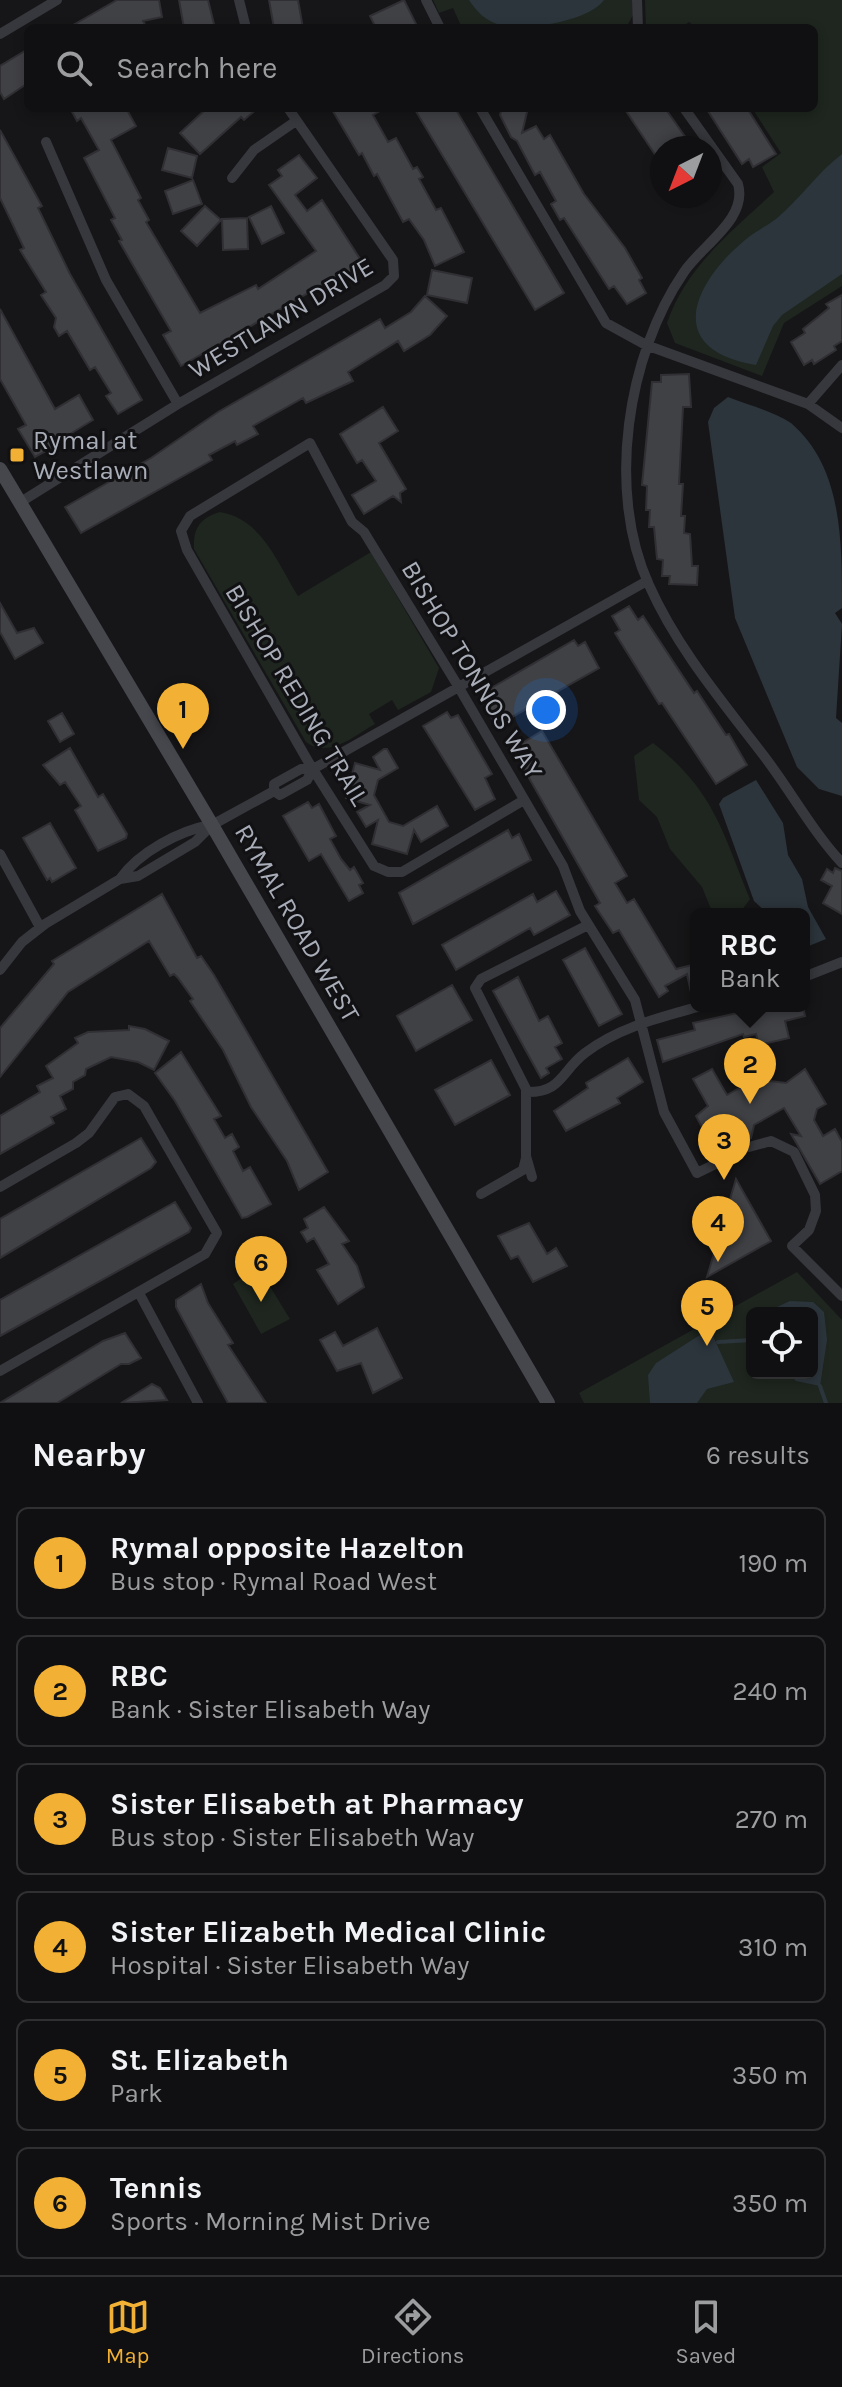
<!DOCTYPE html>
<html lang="en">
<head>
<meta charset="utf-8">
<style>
  :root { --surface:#101012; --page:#1e1e20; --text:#f1f3f6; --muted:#9c9d9f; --line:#303032; --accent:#f2b134 }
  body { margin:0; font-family:Karla,sans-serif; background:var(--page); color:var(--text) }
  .controls { position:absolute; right:24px; bottom:24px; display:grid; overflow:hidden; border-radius:12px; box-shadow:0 4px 12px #0003 }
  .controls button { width:72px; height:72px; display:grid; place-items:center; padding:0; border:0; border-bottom:2px solid var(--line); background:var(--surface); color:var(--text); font:40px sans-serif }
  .compass { position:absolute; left:650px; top:136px; width:72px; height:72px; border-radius:50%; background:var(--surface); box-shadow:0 4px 12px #0003; rotate:222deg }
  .you { position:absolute; left:546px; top:710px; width:28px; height:28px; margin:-20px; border:6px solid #fff; border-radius:50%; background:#1a73e8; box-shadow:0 0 0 12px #1a73e833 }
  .badge { display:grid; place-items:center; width:52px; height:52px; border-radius:50%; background:var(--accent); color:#111; font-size:26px; font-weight:700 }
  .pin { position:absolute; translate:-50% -66px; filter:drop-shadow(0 2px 4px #0008) }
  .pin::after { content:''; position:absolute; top:42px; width:28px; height:24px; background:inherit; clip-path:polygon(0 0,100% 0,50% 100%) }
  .popup { position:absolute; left:690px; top:908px; width:120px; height:104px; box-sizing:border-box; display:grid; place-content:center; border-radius:12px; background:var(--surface); filter:drop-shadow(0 2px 6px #0005); font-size:26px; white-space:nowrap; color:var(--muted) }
  .popup b { font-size:30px; color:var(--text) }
  .popup::after { content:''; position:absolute; left:50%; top:100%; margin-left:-16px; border:16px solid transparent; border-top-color:var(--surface) }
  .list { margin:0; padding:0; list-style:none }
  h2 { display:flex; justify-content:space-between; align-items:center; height:104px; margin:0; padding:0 32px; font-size:34px }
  h2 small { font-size:26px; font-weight:400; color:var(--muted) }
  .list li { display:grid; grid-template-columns:52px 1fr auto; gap:24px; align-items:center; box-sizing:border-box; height:112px; margin:0 16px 16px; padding:0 16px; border:2px solid var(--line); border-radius:12px }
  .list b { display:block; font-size:30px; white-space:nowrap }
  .list p { margin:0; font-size:26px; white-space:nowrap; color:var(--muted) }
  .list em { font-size:26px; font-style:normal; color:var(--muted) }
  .icon { flex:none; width:44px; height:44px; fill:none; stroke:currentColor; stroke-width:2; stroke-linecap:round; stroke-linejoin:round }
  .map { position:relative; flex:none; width:842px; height:1403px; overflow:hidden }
  .search { position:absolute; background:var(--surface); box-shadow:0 4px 12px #0003; left:24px; right:24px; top:24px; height:88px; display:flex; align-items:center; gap:20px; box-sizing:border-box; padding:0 28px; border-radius:12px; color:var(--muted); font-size:30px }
  .sheet { height:872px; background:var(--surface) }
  nav { display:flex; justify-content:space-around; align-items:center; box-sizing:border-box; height:112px; border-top:2px solid var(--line); background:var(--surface); font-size:22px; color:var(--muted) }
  nav a { display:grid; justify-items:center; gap:4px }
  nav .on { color:var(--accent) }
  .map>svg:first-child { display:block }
</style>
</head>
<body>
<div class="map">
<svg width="842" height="1403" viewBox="0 0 842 1403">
  <rect width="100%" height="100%" fill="#161618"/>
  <path fill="#1e261f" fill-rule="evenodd" d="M433,0h199l1,15 -7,13h-164l-9,-20 -14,5z
    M645,0h197v286l-58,37 -22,53 -87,-33 -8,-20c19,-56 65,-92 107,-131l-12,-25 19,-14 -29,-45h62v-80h-118l-7,-6 -9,6h-34z
    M220,512c42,7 57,50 78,84l73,-44 68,116 -8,24 -33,18 -6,-10 -23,14 6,10c-21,12 -47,35 -69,18l-112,-193c-1,-21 6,-31 26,-37z
    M653,743c61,47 69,88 97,156l-11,15h-26l-11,-27 -32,-38 -13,-32 -18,-17 -5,-44z
    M258,1267l32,52 -29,15 -28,-50z
    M797,1272l45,48v83h-258l-5,-10zM752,1313h60v60h-60z"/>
  <path fill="#2c353c" d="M469,0h135c-14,21 -83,33 -107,24 -12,-4 -21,-13 -28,-24z
    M842,154v120l-60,41 -9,11 -17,39c-97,-16 -60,-87 -6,-129 8,-6 18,-11 26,-17 24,-20 41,-46 66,-65z
    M728,397c20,8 45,14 63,26 51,44 51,115 51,185l-7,5 7,11 -6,94 6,5v73l-23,-7 -22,-22 -62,-149 -27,-196 6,-14z
    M756,780l27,43 5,32 14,24 6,28 18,32 -22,9v-34h-36l-14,-13 -35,-97 4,-6z
    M790,1301l23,1 11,10 3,28 -7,46 -24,-5 -8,-8h24v-60h-48z
    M703,1333l9,1 22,48 -27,7 -10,14h-47l-2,-28 8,-12z"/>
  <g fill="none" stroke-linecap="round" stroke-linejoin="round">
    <path stroke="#2c353c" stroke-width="4" d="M718,1342l34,-2
      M820,1386l6,17"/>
  </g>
  <path fill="#404145" stroke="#303034" stroke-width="2" d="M117,0h42l3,17 -19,4 4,7h-79z
    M179,0h29l7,28h-31z
    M269,0h29l5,28h-29z
    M404,0l14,28h-42l-6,-12z
    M28,49v34l-24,16 -4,-7v-26z
    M70,108h56l10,18 -25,14 30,58 -3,2 11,20 -3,2 54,91 56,-28 2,4 58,-38 -47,-66 13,-9 -4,-6 21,-15 18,23 -22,17 12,16 15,-11 42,65 -31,19 -2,-4 -150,86 -18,-31 8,-4 -52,-90 3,-1 -11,-20 4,-2 -31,-60 15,-8 -18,-32 -4,3z
    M207,108h51l-14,12 -3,-3 -41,37 -20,-21z
    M331,108h54l-12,7 15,27 8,-4 17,31 4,-2 6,10 -4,2 17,31 5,-2 23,44 -29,14 -11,-26 -15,-21 -6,3 -26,-48 -3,2 -12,-23 -3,2z
    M414,108h41l109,185 -29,17z
    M502,108h26l-6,25 14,-7 8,13 6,-4 34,59 41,54 17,30 -3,2 7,13 -19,11 -13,-18 -5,3 -45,-71 -4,2 -9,-16 5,-3 -16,-29 -5,3 -18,-34 -6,-4 -11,-22z
    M624,108h41l28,40h-31v17z
    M706,108h41l29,46 -23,13 -4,-8 -7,5z
    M0,130l42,76 -4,2 32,66 72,126 -24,14 -12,-18 5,-3 -16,-26 -5,3 -23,-39 -8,5 -5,-9 2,-9 -15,-23 5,-3 -26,-42 4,-2 -24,-50z
    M168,148l29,8 -5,22 -30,-8z
    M193,180l9,24 -29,10 -8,-23z
    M205,206l16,14 -24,26 -16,-15z
    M271,206l13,27 -22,11 -13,-27z
    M247,218l1,31 -25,1 -1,-31z
    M432,270l40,8 -5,25 -40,-8z
    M842,295v46l-8,5 2,4 -22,14 -2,-4 -8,5 -13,-23 14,-9 -2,-4 26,-21 -3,-4z
    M425,296l22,20 -17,19 -26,16 -6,-10 -50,31 5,9 -47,22 -3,-5 -50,28 5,8 -21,11 -2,-4 -26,14 3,5 -131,73 -16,-26 86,-49 67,-46 162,-93 5,9 26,-16z
    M0,309l55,100 24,-14 14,25 -23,14 2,3 -37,20 -17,-28 8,-4 -26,-46z
    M689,374l2,33h-8l-4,77h4l-2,32h4l-1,17 6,1 2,32h6l-1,19 -28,-1 1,-8h-8l1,-16 -6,-1 -3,-32h-5l1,-17h-4l1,-24 -5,-1 10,-103h9v-7z
    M383,407l15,24 -19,12 27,46 -6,4 1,9 -8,-6 -29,18 -12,-19 24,-14 -14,-21 -5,3 -17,-29z
    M0,603l17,30 17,-5 9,15 -28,16 -15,-27z
    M629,606l9,14 5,-4 51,77 3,-2 29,44 3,-1 18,31 -31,19 -54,-81 -3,1 -44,-71 5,-3 -8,-14z
    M574,640l4,6 7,-4 14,26 -103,58 -13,-24 7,-4 -4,-7z
    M447,712l4,6 7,-3 34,59 -7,4 10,21 -20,11 -52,-84z
    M62,713l12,21 -14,8 -12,-21z
    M542,731l85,145 -12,7 12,20 7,-4 42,70 20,-5v32l-4,1 -5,-23 -22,12 3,5 -9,6 -40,-67 -6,3 -18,-27 5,-3 -84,-148 7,-3 -4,-7z
    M70,748l28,49 5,-3 24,40 -1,4 -28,13 -23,-41 6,-4 -16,-24 -5,3 -17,-20z
    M384,749h3l11,19 -20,12 -4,15 15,27 14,4 34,-20 11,20 -27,16 -7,-12 -7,24 -35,-10 6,-24 -12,7 -9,-15 13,-7 -24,-7 9,-35 25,7 -7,-13z
    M308,802l4,6 7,-4 17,32 -6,3 11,20 9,11 4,-3 9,16 -4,2 4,8 -14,8 -28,-47 -12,7 -26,-45z
    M50,823l26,45 -24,14 -2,-4 -3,2 -24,-42z
    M508,830l4,8 7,-4 12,26 -118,64 -14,-31z
    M835,868l7,3v43l-19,-11 9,-17 -11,-6 6,-11 6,4z
    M556,891l14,24 -36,20 -4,-7 -74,42 -14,-25 91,-51 4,8z
    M162,894l35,64 4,-2 13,19 114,197 -29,18 -12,-29 -36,-54 -28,-57 -33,-49 3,-2 -15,-21 -4,-4 -4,2 -21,-35 -81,51 -68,85v-49l54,-64 -2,-3z
    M585,948l37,66 -23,12 -36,-66z
    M518,977l21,44 9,-5 14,27 -7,4 7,12 -16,9 3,5 -8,5 -48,-87z
    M452,985l20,35 -56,31 -19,-35z
    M768,1006h35l2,10 -20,5 4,17 -30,7 -3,-11 -12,3 -1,-3 -80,28 -6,-22 38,-10 -2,-7z
    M129,1026l16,3 24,12 -15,29 -16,-8 -27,-5 -25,12 -1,6 -12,7v7l-13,7 6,13 -15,8 3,6 -54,31v-38l40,-24 -3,-6 16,-8 -7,-12 32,-23 -3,-5 13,-6 41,-2z
    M181,1052l40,64 -7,3 11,19 7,-4 7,13 -6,4 10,20 7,-4 21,37 -24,13 -5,1 -67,-117 -20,-28z
    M628,1058l15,24 -26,16 3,5 -54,28 -12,-20 34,-23 -2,-5z
    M491,1060l19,35 -55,30 -20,-35z
    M712,1069l15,26 28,-16 31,4 19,-14 21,35 -9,5 -3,11 9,16 12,-7 7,13v29l-22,13 -29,-50 10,2 -17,-28 -30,17 -3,13 -9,5 -4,1 -4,-7 -15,8 -19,-5 3,-11 -7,-13 12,-10 -15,-27z
    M141,1138l15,24 -5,6 -151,90v-39z
    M736,1179l35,62 -64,36z
    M175,1202l16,26 -2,4 -189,104v-36z
    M324,1207l25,34 -7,3 15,22 7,21 -26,17 -21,-34 12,-6 -15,-26 -7,4 -6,-10 7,-4 -4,-9z
    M529,1223l18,31 9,-6 11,18 -34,16 -15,-26 -7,3 -13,-23z
    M201,1284l7,19 25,40 -5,2 38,58h-38l-10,-18 -42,-78v-7z
    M377,1328l25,50 -29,15 -12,-30 -24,8 -17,-31 15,-8 8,14z
    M125,1333l16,25 -12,6h-8l-64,39h-57l103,-62z
    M152,1384l8,4 7,12 -46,3z"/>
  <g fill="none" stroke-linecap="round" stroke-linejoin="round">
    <path stroke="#37383d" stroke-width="10" d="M239,0l7,28
      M426,0l14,28
      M637,0l1,28
      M0,34l57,-34
      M480,108l126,215 40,22 162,59 34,24
      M684,108l54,76c10,35 -36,61 -54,88 -57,83 -78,219 -35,313 28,63 73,116 115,171 26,34 49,76 78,107
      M46,142l60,138 72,124
      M232,178l22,-28 42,-29
      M808,404l34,-39
      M19,503l159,-99 207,-119 9,-9 -1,-16 -105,-152
      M274,791l6,4 27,-15 6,-11
      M524,800l-122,72h-14l-14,-6 -65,-103 -122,-213 -6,-19 9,-15 120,-73 42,79 12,10 94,154 105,180 17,45 55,89 29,112 33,61 45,-22
      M0,854l40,73
      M120,879c19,-27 59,-48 90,-54
      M0,970l22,-28 23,-18 75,-45 18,-3 57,-34 17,-17 62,-34v-7l27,-15h12l334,-188
      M804,977l38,-15
      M526,1092c36,1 35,-21 59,-39 34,-26 77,-36 116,-47
      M749,1147l22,-6 23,11 21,43 1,16 -7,19 -17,16 50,50
      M532,1177l-6,-21v-67l-51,-101 6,-9 107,-54
      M0,1187l76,-44 13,-10 26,-36 13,-3 16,12 73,127 -12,21 -205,117
      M481,1194l42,-24 3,-12
      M139,1293l59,110"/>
    <path stroke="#45474d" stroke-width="14" d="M0,469l212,356 336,578"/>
  </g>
  <rect fill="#f2b134" stroke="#111113" stroke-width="3" x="9" y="447" width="16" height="16" rx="4"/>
  <g text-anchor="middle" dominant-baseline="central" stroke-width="6" stroke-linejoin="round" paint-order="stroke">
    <g font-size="26" fill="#a8adb8" stroke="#111113">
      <text transform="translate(281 318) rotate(-31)">WESTLAWN DRIVE</text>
      <text transform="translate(472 670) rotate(59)">BISHOP TONNOS WAY</text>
      <text transform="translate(297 695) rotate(59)">BISHOP REDING TRAIL</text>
      <text transform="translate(297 923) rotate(60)">RYMAL ROAD WEST</text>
    </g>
    <g font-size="26" fill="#a8adb8" stroke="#111113" text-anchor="start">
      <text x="33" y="440">Rymal at<tspan x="33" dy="30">Westlawn</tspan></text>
    </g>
  </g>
</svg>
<div class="controls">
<button><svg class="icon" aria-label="locate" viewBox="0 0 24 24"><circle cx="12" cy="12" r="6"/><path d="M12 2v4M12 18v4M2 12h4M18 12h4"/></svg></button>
</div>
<svg class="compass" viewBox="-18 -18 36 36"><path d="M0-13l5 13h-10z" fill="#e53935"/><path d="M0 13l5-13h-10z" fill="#9c9d9f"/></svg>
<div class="you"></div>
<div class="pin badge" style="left:183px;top:749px">1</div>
<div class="pin badge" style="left:750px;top:1104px">2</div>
<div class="popup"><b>RBC</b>Bank</div>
<div class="pin badge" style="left:724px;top:1180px">3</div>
<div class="pin badge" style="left:718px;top:1262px">4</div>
<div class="pin badge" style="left:707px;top:1346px">5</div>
<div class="pin badge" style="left:261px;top:1302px">6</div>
<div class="search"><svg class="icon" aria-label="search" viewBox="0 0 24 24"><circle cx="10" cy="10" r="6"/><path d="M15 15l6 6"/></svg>Search here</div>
</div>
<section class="sheet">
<h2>Nearby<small>6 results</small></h2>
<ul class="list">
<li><span class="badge">1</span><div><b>Rymal opposite Hazelton</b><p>Bus stop · Rymal Road West</p></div><em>190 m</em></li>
<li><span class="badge">2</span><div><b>RBC</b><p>Bank · Sister Elisabeth Way</p></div><em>240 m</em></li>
<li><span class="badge">3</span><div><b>Sister Elisabeth at Pharmacy</b><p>Bus stop · Sister Elisabeth Way</p></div><em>270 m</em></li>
<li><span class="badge">4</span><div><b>Sister Elizabeth Medical Clinic</b><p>Hospital · Sister Elisabeth Way</p></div><em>310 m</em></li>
<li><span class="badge">5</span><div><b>St. Elizabeth</b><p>Park</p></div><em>350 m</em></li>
<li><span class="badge">6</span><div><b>Tennis</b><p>Sports · Morning Mist Drive</p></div><em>350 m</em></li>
</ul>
</section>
<nav>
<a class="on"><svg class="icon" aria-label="map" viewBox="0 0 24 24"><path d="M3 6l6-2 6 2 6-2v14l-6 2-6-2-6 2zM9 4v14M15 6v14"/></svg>Map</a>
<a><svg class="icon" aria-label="directions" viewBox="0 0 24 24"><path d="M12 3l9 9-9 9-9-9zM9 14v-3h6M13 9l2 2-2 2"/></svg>Directions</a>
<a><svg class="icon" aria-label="saved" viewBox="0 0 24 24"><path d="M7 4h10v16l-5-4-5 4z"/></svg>Saved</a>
</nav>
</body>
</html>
